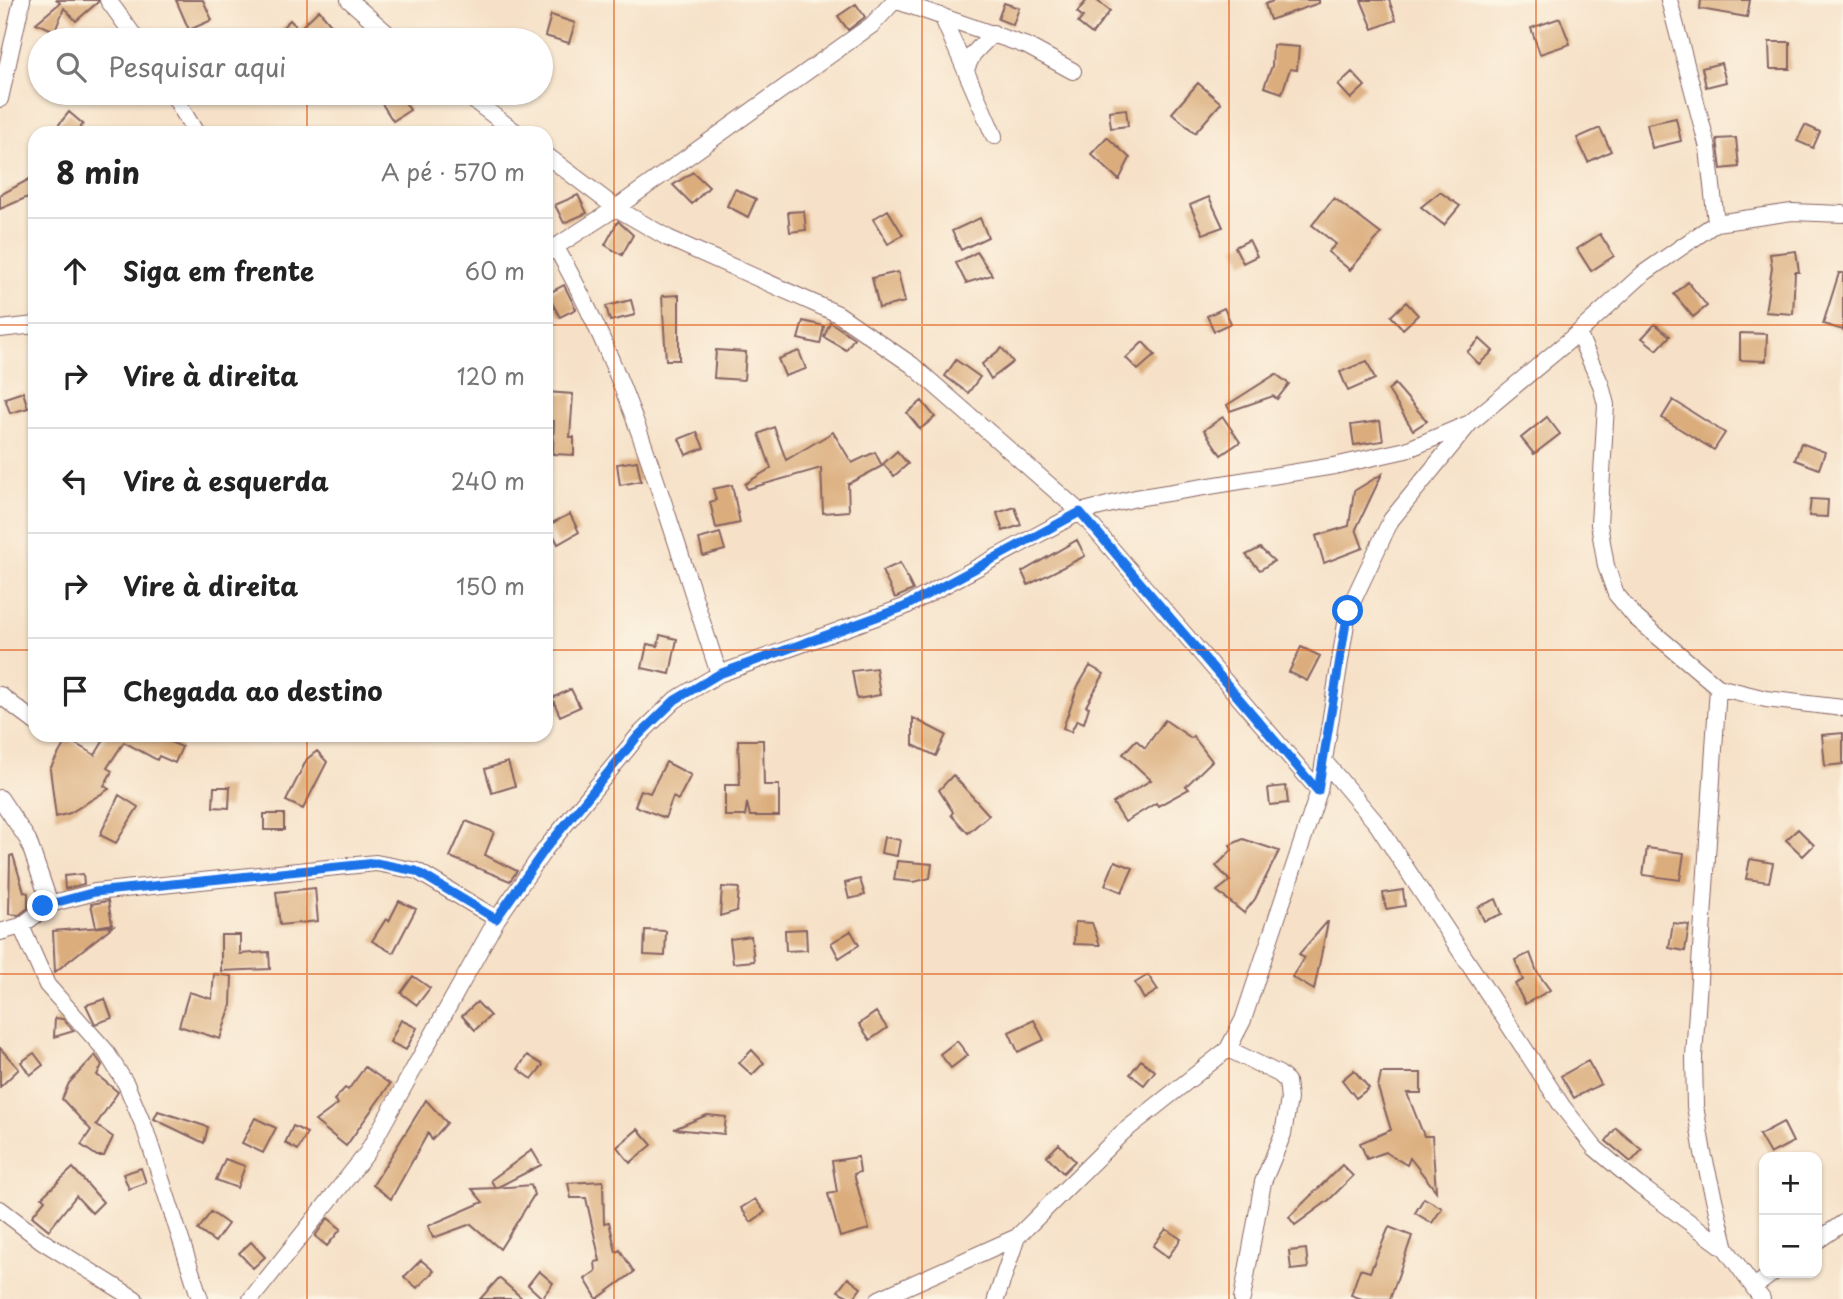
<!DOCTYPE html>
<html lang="pt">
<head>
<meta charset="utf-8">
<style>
  :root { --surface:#fff; --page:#f6f6f6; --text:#222; --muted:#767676; --line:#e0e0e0 }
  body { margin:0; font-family:"Playpen Sans",sans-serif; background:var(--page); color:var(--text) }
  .controls { position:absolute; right:21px; bottom:21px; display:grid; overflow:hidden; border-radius:14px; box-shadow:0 2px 5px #0004 }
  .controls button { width:63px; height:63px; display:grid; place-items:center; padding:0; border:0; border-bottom:2px solid var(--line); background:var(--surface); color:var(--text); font:35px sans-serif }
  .stop { position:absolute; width:21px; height:21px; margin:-16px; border:5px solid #1a73e8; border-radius:50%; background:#fff }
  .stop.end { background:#1a73e8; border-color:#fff; box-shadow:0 2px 7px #0008 }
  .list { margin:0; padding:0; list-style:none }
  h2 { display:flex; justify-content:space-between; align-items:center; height:91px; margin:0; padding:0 28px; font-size:30px }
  h2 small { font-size:23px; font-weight:400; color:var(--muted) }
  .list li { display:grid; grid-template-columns:46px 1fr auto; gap:21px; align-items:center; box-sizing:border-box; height:105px; padding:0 28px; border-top:2px solid var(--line) }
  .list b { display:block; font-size:26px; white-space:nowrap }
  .list em { font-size:23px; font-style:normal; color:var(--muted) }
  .icon { flex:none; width:38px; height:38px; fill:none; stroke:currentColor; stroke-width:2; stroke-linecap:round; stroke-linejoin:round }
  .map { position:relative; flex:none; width:1843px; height:1299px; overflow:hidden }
  .search { position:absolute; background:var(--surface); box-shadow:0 2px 5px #0004; left:28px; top:28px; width:525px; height:77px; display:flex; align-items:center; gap:18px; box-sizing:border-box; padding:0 24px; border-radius:38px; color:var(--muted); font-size:26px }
  .panel { position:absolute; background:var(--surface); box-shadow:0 2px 5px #0004; left:28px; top:126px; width:525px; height:616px; border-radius:21px }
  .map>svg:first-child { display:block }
</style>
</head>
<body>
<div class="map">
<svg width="1843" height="1299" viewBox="0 0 1843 1299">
  <rect width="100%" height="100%" fill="#fcf5e5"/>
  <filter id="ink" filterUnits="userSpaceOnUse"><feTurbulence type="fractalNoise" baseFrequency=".0143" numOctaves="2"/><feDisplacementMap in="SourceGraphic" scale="14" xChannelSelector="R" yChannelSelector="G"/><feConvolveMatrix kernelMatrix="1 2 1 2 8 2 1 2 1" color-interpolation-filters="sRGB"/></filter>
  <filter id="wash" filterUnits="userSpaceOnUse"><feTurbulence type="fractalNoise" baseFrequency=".00686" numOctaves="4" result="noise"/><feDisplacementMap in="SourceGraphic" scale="28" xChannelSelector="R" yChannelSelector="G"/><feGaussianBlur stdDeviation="1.57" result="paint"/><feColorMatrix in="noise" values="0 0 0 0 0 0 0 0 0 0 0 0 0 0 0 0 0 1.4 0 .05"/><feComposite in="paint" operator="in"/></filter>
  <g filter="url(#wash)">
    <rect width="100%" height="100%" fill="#f6e1c8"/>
    <g id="blocks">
      <path fill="#dbad7d" d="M57,0h41v2l-22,19 -12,-13 -9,23 -19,-8 24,-20z
        M176,0h27l9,20 -23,10z
        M1087,0h9l14,11 -18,23 -14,-11 5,-6 -6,-5z
        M1276,0h43v3l-49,17 -5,-16z
        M1361,0h28l7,20 -23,9z
        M1701,0h49l-3,17 -47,-8z
        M1004,3l15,5 -6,17 -15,-6z
        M856,4l9,13 -17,13 -10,-14z
        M319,10l15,18 -5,3 6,9h-66l21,-20 9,9z
        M551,15l24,8 -6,20 -24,-7z
        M1560,18l10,26 -30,10 -9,-26z
        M1769,42h21v27h-20z
        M1273,45l26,2 -2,23 -7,-1 -8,24 -18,-6 8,-21z
        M1721,63l5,19 -20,5 -4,-19z
        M1352,72l13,14 -14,13 -13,-14z
        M1198,83l23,20 -26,30 -23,-20z
        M395,93h4l11,17 -17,11 -12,-19z
        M1126,109l2,17 -17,2 -2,-17z
        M69,112l14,12 -7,9h-24z
        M1676,118l5,23 -29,7 -5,-24z
        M1805,125l15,7 -7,16 -16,-7z
        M1600,128l11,23 -23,11 -11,-24z
        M1107,137l23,21 -11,22 -28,-26z
        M1736,138l3,29 -18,2 -4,-30z
        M693,172l16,15 -17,17 -19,-19z
        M35,176v18l-35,15v-14z
        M735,189l21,10 -8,18 -21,-11z
        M1440,192l20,14 -16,19 -23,-18z
        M578,195l9,18 -23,10 -9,-18z
        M1209,197l14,30 -20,7 -13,-29z
        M1334,198l47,36 -31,36 -22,-18 8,-8 -24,-19z
        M888,210l15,25 -15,9 -15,-25z
        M804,211l2,19 -16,2 -2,-20z
        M980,218l8,19 -27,13 -9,-19z
        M618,221l15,14 -11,20 -17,-10z
        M1600,234l14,22 -23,15 -14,-22z
        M1249,240l8,16 -14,7 -8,-16z
        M1796,251l3,21h-4l-2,42 -28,-2 7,-44 -2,-14z
        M977,252l15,23 -26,8 -10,-20z
        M898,272l7,30 -26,6 -7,-30z
        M1839,273h4v57l-20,-6z
        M1688,282l19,24 -14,11 -19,-23z
        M564,285l12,24 -16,8 -13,-23z
        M679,295v65h-13l-4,-64z
        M631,300l4,15 -25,6 -4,-15z
        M1406,302l12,13 -15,14 -12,-13z
        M1224,308l7,15 -17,8 -7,-15z
        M803,321l21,5 -4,18 -22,-5z
        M830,322l24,16 -8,12 -22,-13z
        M1655,324l15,12 -13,14 -15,-12z
        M1740,333l27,1 -1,27 -26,-1z
        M1480,339l13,12 -14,13 -12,-12z
        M1143,342l12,13 -17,15 -12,-12z
        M1002,348l11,14 -22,17 -9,-15z
        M716,350l30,2 -2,28 -30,-2z
        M799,351l7,18 -21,7 -7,-17z
        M956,360l24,17 -12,16 -23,-17z
        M1367,361l8,18 -27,12 -8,-19z
        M1276,374l13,10 -12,15 -4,-3 -43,15 -3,-6z
        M1395,384l32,37 -14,9 -25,-40z
        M23,392l5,16 -18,5 -5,-15z
        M546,392l27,2 -3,43h4v18l-21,-1 1,-33h-8z
        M1673,400l52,33 -11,17 -52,-32z
        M922,401l13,16 -15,12 -13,-16z
        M1223,417l17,25 -19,13 -17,-25z
        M1547,417l13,17 -26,20 -13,-16z
        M1380,421l3,20 -29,4 -3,-20z
        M774,427l12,33 47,-28 19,31 23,-11 7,14 -34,18 1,27 -26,2 -2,-45 -74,21 -2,-5 26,-16 -12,-34z
        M697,432l7,16 -18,7 -7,-16z
        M1801,443l24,9 -6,17 -24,-9z
        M897,451l11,13 -14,12 -11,-12z
        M637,461l4,20 -21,4 -3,-21z
        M1382,474l-26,55 7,19 -39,15 -8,-27 33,-10 5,-35z
        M732,485l8,38 -24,5 -6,-26 6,-2 -3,-11z
        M1811,499l17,1 -1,17 -18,-1z
        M1015,507l6,18 -18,6 -6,-18z
        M570,514l9,18 -21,12 -10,-19z
        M720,533l5,17 -22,6 -4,-17z
        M1077,540l8,16 -57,29 -6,-13z
        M1260,548l14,13 -14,9 -14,-15z
        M900,563l13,27 -18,8 -13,-27z
        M660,635l17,4 -7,35 -28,-6 5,-24 11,2z
        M1301,647l19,9 -13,25 -18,-9z
        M1090,666l14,8 -18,32 3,1 -5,16 -7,-3 -6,12 -8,-4 15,-42z
        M876,668l4,27 -23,4 -5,-28z
        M571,689l9,18 -20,9 -8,-18z
        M913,718l33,17 -10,21 -23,-11z
        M1165,720l26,18 2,-2 19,25 -26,25 3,3 -31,17 -2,-3 -31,19 -12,-19 38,-23 -28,-26 13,-14 9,8z
        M1843,733v31l-18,2 -3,-31z
        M107,735h47l28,12 -7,16 -16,-7 -2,4 -33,-18 -17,26 5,3 -8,15 5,3 -39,24 -14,4 -6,-48 17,-30 28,16z
        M738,740h25l1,45h15v31h-29l-3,-13 -2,13h-20v-31h15z
        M317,751l10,11 -24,47 -17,-8 21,-42z
        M508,762l7,24 -23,7 -7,-24z
        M666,762l25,13 -13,25 -5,-3 -8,21 -30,-12 6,-16 9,3z
        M953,775l36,40 -21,18 -17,-18 2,-3 -14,-22z
        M1286,786l2,17 -18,2 -2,-17z
        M214,787h16l-1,21 -16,-1z
        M119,795l19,12 -22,36 -16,-8z
        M264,814h20v16h-20z
        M466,821l28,11 -9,23 32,16 -7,10 -60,-24z
        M1798,829l16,16 -11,11 -17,-16z
        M884,837l16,3 -3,16 -16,-3z
        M1243,839l36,12 -24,48 -11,14 -27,-22 13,-10 -14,-15 16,-16 -2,-5z
        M1647,848l37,5 -4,27 -37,-5z
        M13,855l11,37 4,1v15l-9,7 -10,-1 1,-58z
        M1750,859l23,4 -4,19 -23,-3z
        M897,861l35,3 -2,14 -16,4 -20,-2z
        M1115,861l18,7 -11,24 -17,-7z
        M83,874l1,10 -19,5 -1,-13z
        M860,879l5,16 -16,4 -4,-16z
        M722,887l17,1 -2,23 -17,5z
        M315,888l3,33 -38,4 -4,-33z
        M1403,890l2,16 -19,3 -3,-16z
        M1496,899l6,15 -18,7 -6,-14z
        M108,901l4,23 -16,3 -5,-23z
        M399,901l17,8 -23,44 -21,-12 14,-22 3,2z
        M1075,922l17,1 8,22 -26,-1z
        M1327,922h1l-14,68 -22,-13 12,-19 -5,-4z
        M1673,923l16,2 -4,26 -16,-3z
        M113,926l-33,26 -25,20 -2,-41z
        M806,929l1,21 -21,1 -1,-21z
        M645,930l21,1 -1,25 -21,-1z
        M851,931l8,14 -20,13 -8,-15z
        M221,935h19v19l29,-2 1,17 -49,2z
        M751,936l3,25 -21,2 -3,-24z
        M1530,953l7,19 13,18 -25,14 -10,-20 8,-4 -8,-20z
        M214,974l18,2 -1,29 -11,34 -41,-13 10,-34 23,7z
        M1148,975l10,15 -14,9 -9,-16z
        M413,976l17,12 -13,17 -16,-12z
        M105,999l7,19 -17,6 -9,-19z
        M477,1002l13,14 -15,14 -13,-14z
        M876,1012l11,16 -17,12 -11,-16z
        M55,1018l8,1 11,12 -20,6z
        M401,1020l16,8 -11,22 -16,-8z
        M1034,1020l10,20 -26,12 -9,-20z
        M957,1041l11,14 -17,13 -11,-14z
        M0,1048l19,21 -19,18z
        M752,1050l12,13 -12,12 -13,-12z
        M34,1053l9,12 -13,10 -9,-13z
        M95,1055l7,10 -5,10 21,17 -22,33 17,12 -9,19h-7l-16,-11 10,-15 -29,-31 7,-16z
        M527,1055l16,10 -11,14 -14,-10z
        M1141,1060l14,11 -11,14 -14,-11z
        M1588,1061l13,23 -27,14 -13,-22z
        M365,1067l25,17 -44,62 -31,-25 23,-17 -4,-4 11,-12 3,2z
        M1354,1070l15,18 -13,10 -14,-18z
        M1381,1073h40v20h-14l17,43h8l4,55 -26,-33 -3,7 -22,-13 -18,7 -7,-16 31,-13 -13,-42z
        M426,1100l21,23 -15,17 -4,-7 -37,66 -18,-14z
        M158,1111l50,16 -4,16 -50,-24z
        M707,1115l19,2 -2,17 -50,-5z
        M255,1118l21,10 -13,25 -21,-10z
        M1783,1122l10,20 -23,12 -11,-19z
        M293,1126l14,7 -9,17 -13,-7z
        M1616,1128l26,22 -11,12 -25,-21z
        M638,1129l14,16 -22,18 -13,-16z
        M1059,1144l16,17 -12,12 -16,-17z
        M532,1150l9,15 -45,23 35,-3 3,10 -34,54 -29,-25 -38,14 -5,-12 55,-24 -11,-13 23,-1 -4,-8z
        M858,1157l2,15 -6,2 15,55 -29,8 -12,-43 9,-2 -5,-31z
        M225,1159l20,7 -8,22 -21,-8z
        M1342,1165l11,11 -24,24 -34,25 -6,-8z
        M73,1168l30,34 -11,11 -16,-17 -27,34 -17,-14 13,-16 -3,-3z
        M141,1168l5,15 -17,6 -6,-15z
        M603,1181l1,42 5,-1 7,30 4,-2 14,22 -37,27 -12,-20 11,-8 -1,-9 5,-1 -14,-63h-15l-3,-15z
        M1424,1198l18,10 -10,15 -17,-10z
        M755,1199l10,13 -14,10 -10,-14z
        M211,1212l17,12 -13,18 -17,-12z
        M328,1218l13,11 -14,17 -12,-10z
        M1389,1227l23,9 -22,63h-28l-11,-4 9,-26 10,3z
        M1166,1229l15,10 -13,18 -15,-11z
        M251,1242l14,15 -12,11 -14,-15z
        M1306,1249l2,19 -17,2 -2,-19z
        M421,1260l13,11 -17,17 -13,-11z
        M539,1271l14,12 -11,15 -14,-13z
        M499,1278l24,21h-43z
        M848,1278l13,10 -8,11 -15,-8z"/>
    </g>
  </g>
  <g filter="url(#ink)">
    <use href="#blocks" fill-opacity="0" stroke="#866362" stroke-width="2"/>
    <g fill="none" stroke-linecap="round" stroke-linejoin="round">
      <g stroke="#866362" stroke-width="18">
        <path id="minor" d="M108,0l29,40
          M349,0l46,40
          M894,0l133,46 46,25
          M1669,0l39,148 8,75
          M942,16l52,120
          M967,67l6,-13 20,-21
          M172,93l24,40
          M464,93l53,40
          M0,99l22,-99
          M546,155l70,53 52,30 170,76 74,51 168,147 239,279
          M555,246c76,131 116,284 164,428
          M546,253l70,-45 256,-183 23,-25
          M0,329l35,-4
          M1578,333l23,52 5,20 -7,119 7,42 10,28 20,24 82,69 48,12 77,9
          M1718,687l-24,370 1,49 8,47 23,96 36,50
          M0,695l35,27
          M1324,761l53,63 185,282 33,42 45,38 86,63
          M0,798l28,42 22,64
          M21,926l26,59 58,65 21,34 19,45 55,170
          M0,932l21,-6 29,-22 45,-12 281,-29 41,8 80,48
          M1228,1049l51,25 8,7 2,18 -6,35 -20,48 -21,117
          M0,1209l42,32 93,58
          M1817,1241l26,-18
          M1754,1287l19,-14
          M251,1299l116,-146 130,-234 49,-71 92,-112 37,-36 44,-26 185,-67 176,-95 56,-14 198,-32 72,-16 64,-27
          M879,1299l138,-62
          M996,1299l21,-62 105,-104 106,-84 15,-29 76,-229 29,-180 43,-91 79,-97 108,-90 66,-60 72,-50 76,-11 51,2"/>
      </g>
      <use href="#minor" stroke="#fff" stroke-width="16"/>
    </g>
  </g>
  <g fill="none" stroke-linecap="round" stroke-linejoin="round" filter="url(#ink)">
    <path stroke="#1a73e8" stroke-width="9" d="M43,906l52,-14 281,-29 40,8 80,48 50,-71 92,-112 37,-36 44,-26 185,-67 176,-95 238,279 30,-180"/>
  </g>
  <path fill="none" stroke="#e0560e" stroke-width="2" stroke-opacity="0.55" d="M307,0v40M614,0v1299M922,0v1299M1229,0v1299M1536,0v1299M307,93v40M0,325h35M546,325h1297M0,650h35M546,650h1297M307,735v564M0,974h1843"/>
</svg>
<div class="controls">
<button>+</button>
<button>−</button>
</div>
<div class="stop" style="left:1348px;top:611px"></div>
<div class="stop end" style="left:43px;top:906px"></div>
<div class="search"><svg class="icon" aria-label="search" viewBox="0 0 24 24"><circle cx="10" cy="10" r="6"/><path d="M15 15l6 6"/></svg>Pesquisar aqui</div>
<section class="panel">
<h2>8 min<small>A pé · 570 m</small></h2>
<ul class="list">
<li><svg class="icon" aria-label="ahead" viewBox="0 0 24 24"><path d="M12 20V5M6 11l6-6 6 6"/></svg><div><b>Siga em frente</b></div><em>60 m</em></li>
<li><svg class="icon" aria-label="right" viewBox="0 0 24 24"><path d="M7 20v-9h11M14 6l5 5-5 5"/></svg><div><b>Vire à direita</b></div><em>120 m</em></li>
<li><svg class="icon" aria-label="left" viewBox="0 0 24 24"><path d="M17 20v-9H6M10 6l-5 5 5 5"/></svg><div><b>Vire à esquerda</b></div><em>240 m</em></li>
<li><svg class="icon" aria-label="right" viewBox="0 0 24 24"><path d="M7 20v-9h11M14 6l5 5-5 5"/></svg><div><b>Vire à direita</b></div><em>150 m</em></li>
<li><svg class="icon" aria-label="arrive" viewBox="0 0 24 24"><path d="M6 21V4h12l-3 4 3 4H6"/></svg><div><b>Chegada ao destino</b></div></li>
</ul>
</section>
</div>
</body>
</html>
